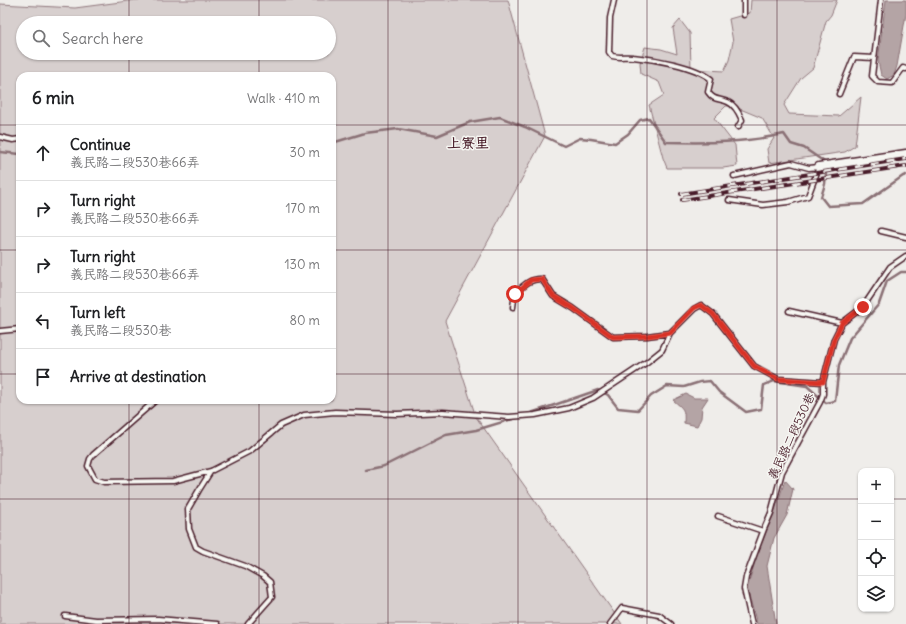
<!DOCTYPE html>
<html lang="en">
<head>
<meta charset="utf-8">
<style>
  :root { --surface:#fff; --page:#f6f6f6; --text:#202124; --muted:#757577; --line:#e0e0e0 }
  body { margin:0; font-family:Delius,"LXGW WenKai TC",sans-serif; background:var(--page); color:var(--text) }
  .controls { position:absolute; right:12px; bottom:12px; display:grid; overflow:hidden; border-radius:8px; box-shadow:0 1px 3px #0004 }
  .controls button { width:36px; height:36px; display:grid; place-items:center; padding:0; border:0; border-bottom:1px solid var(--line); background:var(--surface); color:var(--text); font:20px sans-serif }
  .stop { position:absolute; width:12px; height:12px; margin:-9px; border:3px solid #d93025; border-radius:50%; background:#fff }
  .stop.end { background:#d93025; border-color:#fff; box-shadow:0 1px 4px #0008 }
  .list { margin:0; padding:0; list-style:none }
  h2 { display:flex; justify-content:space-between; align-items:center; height:52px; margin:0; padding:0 16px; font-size:17px }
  h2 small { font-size:13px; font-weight:400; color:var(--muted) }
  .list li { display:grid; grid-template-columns:26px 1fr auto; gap:12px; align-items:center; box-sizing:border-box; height:56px; padding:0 16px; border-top:1px solid var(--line) }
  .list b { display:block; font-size:15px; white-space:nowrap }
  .list p { margin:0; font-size:13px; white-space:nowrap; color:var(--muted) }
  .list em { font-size:13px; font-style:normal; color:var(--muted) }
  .icon { flex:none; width:22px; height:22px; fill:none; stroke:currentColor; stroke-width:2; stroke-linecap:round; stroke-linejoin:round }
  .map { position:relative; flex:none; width:906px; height:624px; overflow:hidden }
  .search { position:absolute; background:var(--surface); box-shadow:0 1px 3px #0004; left:16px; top:16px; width:320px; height:44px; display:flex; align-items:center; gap:10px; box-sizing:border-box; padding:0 14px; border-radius:22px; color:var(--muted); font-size:15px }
  .panel { position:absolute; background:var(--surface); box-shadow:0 1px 3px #0004; left:16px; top:72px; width:320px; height:332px; border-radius:12px }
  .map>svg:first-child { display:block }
</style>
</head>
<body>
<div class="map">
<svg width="906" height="624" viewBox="0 0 906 624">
  <rect width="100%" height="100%" fill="#efedea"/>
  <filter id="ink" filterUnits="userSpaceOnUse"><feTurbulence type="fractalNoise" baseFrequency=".025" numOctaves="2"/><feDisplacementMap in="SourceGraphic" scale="8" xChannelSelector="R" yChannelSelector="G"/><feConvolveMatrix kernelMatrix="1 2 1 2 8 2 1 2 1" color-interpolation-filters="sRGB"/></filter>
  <g filter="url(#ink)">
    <path fill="#d7cfce" stroke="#90777c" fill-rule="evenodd" d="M136,0h372l37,136 -100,185 31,96 146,207h-622v-620l75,4zM23,23h306v30h-306zM20,76h312v324h-312z
      M751,0h86l-6,15 -5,6 -13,47 -12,10 -17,27 5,9 50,2 22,-19 -6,49 -10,6 -76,11 -2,-14 7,-11 -12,-20 -29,-12h-7l-12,12 21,27 2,21 -14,2h-56l-4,-10 -14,-53 15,-10 -5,-13 -18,-8 -1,-11 5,-16 16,2 16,5 -4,-26 7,-8 10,13 1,36 33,2 5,-11 4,-18 -4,-23 21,-6z"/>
    <path fill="#b4a4a5" stroke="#8a6f74" d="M886,0h20v14l-9,52 -3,9 -7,4 -6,-4 -3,-14z
      M686,394l8,4h14l-6,9 -1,11 -4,8 -13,-3c1,-15 -1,-14 -11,-23z
      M785,480l8,9 -6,26 -13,23 -7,28 9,58h-19l-10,-36 11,-36 20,-50z"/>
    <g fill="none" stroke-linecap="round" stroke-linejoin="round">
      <path stroke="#8a6f74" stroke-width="2.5" d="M332,143l33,-10 33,-4 39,7 33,-14 30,-5 25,10 39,19 16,-8 11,1 24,4 13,-9 12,-14 9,-2 17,24c40,1 79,1 118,-8l7,10 13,4 22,15
        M0,152l20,2
        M826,173l-1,11 -4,13 7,9 35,-2 40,-28 3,-1
        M528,414l70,-24 10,5 10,13 20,2 13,-14 16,-10 17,1 16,-5 10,-1 9,11 27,20 15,-3 3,-24 10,-4 33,5 19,17 9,-2 4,-36 11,-27 29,-34 8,-23 14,-9h5
        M366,470l18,-4 62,-31 30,-5 40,-12"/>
      <g stroke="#4a1f2b" stroke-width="7">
        <path id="service" d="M614,0l-4,18 -1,34 3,4c7,2 14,0 21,1 21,2 62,9 78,22l-3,13c6,9 11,6 20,10 7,3 11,11 14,18l-4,7
          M881,0l-9,76 6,6 14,1 11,-15 3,1
          M744,15v-15
          M839,94l15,-37 20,1
          M0,137l13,3 7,-1
          M729,200l34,5 25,-3 20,-6 11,-29 -10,1 -18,-5 -57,13
          M881,231l25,6
          M513,307l2,-14c8,-7 15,-15 27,-14l11,17 20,12 40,29 34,-1 23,-3 24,-24 7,-4 12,9 41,52 24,13 45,3
          M789,311l53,12
          M0,331l20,-2
          M156,400l-63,55 -3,4 -2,7 7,13 9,3 69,-1 38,-10 39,-20 31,-26 23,-10 31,-3 62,2 46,-2 66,5 26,-2 34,-7 24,-10 54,-36 15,-12 8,-17
          M211,471l-12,19 -11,19 1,20 7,18 7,4 42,15 18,10 7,6 2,15 -24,27
          M718,516l45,15
          M65,616l31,4 62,-1 59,5
          M610,624l12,-16 37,7 12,9
          M752,624l-8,-35 2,-12 18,-48 7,-16 11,-41 38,-70 3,-8v-12l11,-43 8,-16 21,-16 27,-40 16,-11"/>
      </g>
      <g stroke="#4a1f2b" stroke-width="11">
        <path id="minor" d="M819,167l87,-13"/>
      </g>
      <use href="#service" stroke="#f6f6f2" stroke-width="4"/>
      <use href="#minor" stroke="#f6f6f2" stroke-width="8"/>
      <g stroke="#4a1f2b" stroke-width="4">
        <path id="rail" d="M681,194l225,-35
          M682,200l224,-34"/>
      </g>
      <use href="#rail" stroke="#f6f6f2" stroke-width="2.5" stroke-dasharray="8" stroke-linecap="butt"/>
    </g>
  </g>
  <g fill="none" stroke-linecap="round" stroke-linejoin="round" filter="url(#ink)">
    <path stroke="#d93025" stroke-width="5" d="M515,294l16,-14 11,-1 11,17 20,12 40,29 34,-1 23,-3 24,-25 7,-3 12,9 41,52 24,13 45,3 11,-43 8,-16 21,-16"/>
  </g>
  <path fill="none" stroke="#4a1f2b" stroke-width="1" stroke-opacity="0.55" d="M129,0v23M259,0v23M388,0v624M518,0v624M647,0v624M777,0v624M129,53v23M259,53v23M0,125h20M332,125h574M0,250h20M332,250h574M0,374h20M332,374h574M129,400v224M259,400v224M0,499h861M891,499h15"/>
  <g text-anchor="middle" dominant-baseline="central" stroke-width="3" stroke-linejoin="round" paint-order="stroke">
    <g font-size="12" fill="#4a1f2b" stroke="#f6f6f2">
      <text transform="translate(791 436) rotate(-65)">義民路二段530巷</text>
    </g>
    <g font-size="14" font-weight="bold" fill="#4a1f2b" stroke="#f6f6f2">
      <text x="468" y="143">上寮里</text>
    </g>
  </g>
</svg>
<div class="controls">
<button>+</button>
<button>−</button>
<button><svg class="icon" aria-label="locate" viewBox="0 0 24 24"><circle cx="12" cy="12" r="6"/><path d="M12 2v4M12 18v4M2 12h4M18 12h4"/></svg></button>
<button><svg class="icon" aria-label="layers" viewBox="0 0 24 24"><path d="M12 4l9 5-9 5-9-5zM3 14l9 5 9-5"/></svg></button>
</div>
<div class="stop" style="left:515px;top:294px"></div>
<div class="stop end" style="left:863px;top:307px"></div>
<div class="search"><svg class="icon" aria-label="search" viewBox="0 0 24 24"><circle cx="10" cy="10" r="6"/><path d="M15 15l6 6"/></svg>Search here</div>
<section class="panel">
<h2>6 min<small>Walk · 410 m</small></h2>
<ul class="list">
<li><svg class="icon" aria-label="ahead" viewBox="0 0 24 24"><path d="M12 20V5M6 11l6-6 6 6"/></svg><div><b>Continue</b><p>義民路二段530巷66弄</p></div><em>30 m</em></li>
<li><svg class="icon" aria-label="right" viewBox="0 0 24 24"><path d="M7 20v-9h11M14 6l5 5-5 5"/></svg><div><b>Turn right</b><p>義民路二段530巷66弄</p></div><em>170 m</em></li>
<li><svg class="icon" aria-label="right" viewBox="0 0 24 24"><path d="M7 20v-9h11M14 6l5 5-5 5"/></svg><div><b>Turn right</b><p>義民路二段530巷66弄</p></div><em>130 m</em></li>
<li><svg class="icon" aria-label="left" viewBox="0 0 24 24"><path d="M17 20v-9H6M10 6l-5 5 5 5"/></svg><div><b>Turn left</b><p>義民路二段530巷</p></div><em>80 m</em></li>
<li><svg class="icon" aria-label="arrive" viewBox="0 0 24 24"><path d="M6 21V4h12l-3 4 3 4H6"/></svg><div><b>Arrive at destination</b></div></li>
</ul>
</section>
</div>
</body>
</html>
